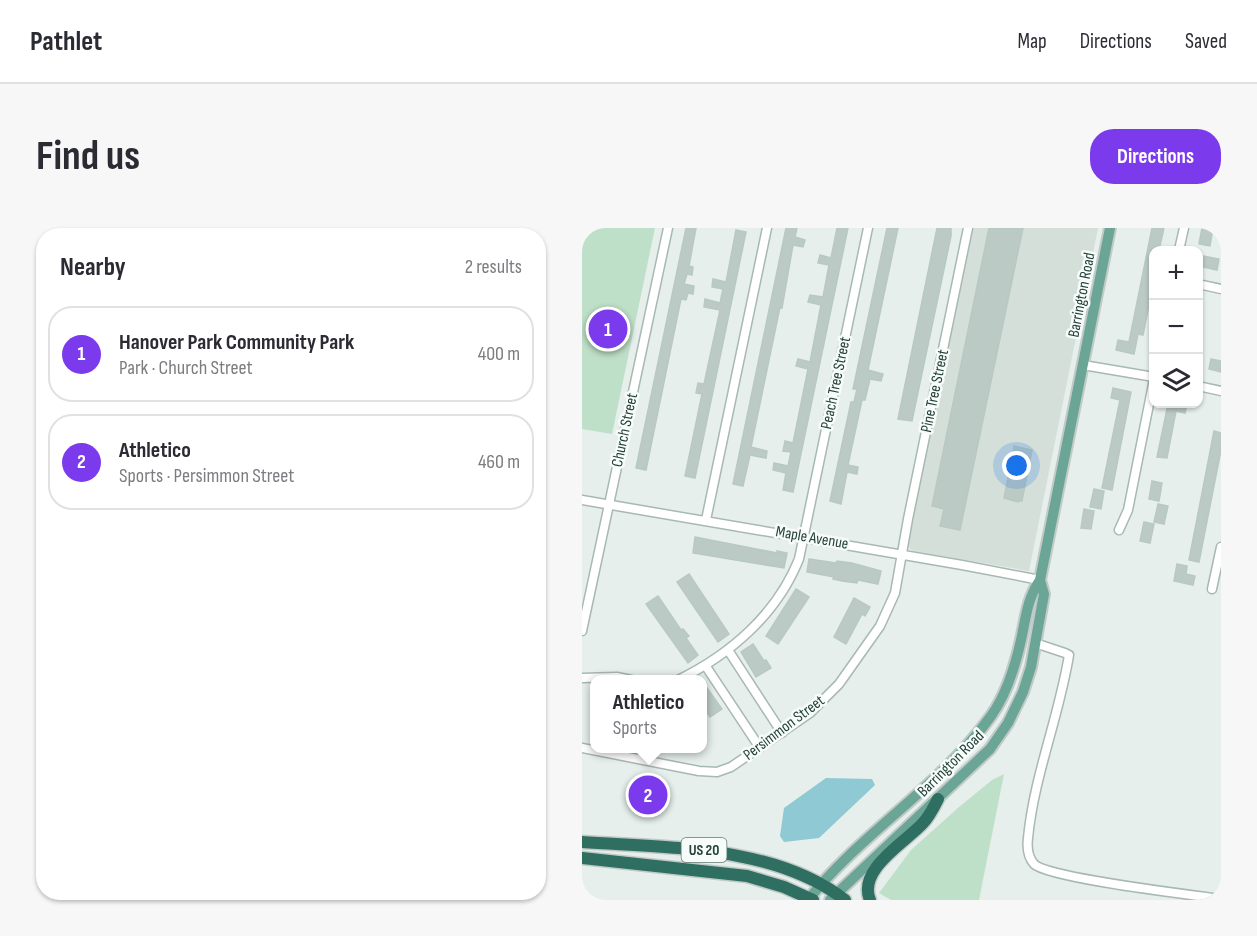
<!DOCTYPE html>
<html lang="en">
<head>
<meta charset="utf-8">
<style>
  :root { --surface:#fff; --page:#f7f7f7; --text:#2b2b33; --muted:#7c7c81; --line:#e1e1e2; --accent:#7c3aed }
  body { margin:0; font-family:"Sofia Sans Condensed",sans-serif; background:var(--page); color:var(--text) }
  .controls { position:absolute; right:18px; top:18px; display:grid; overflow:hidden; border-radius:12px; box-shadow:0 2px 4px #0004 }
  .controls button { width:54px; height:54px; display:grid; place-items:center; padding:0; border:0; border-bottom:2px solid var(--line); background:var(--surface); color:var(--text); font:30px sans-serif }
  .you { position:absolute; left:435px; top:238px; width:21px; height:21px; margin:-15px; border:4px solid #fff; border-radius:50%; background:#1a73e8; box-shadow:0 0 0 9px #1a73e833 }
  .badge { display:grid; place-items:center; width:39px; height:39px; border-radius:50%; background:var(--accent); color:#fff; font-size:20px; font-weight:700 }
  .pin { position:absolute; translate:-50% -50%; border:3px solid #fff; box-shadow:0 2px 6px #0006 }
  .popup { position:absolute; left:8px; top:447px; width:117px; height:78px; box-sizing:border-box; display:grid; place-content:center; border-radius:12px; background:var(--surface); filter:drop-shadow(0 2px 4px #0005); font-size:20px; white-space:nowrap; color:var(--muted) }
  .popup b { font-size:22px; color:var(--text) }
  .popup::after { content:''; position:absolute; left:50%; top:100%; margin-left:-12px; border:12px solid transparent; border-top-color:var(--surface) }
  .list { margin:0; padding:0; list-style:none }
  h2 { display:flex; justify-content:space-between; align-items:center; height:78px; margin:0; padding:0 24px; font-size:26px }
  h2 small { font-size:20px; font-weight:400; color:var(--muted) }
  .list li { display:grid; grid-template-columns:39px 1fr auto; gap:18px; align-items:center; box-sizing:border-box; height:96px; margin:0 12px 12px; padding:0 12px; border:2px solid var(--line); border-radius:24px }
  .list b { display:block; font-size:22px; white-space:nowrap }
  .list p { margin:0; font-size:20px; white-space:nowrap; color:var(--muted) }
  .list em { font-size:20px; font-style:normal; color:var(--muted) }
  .icon { flex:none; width:33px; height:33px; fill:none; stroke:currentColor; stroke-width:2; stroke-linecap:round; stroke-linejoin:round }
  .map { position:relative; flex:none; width:639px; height:672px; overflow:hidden; border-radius:24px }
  header { display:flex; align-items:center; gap:36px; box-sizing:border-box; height:84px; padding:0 30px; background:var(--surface); border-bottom:2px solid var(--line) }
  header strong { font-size:28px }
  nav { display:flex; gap:33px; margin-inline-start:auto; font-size:21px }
  .intro { display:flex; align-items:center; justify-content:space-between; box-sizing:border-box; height:144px; padding:0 36px }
  h1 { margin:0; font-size:42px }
  .button { padding:15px 27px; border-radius:24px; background:var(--accent); color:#fff; font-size:21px; font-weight:700 }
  main { display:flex; gap:36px; padding:0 36px }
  aside { flex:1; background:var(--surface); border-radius:24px; box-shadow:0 2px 4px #0004 }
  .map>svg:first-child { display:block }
</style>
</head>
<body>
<header>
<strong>Pathlet</strong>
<nav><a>Map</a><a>Directions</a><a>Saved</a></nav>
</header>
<div class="intro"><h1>Find us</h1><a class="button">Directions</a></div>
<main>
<aside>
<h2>Nearby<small>2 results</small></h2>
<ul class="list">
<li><span class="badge">1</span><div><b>Hanover Park Community Park</b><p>Park · Church Street</p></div><em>400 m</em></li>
<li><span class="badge">2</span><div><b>Athletico</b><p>Sports · Persimmon Street</p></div><em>460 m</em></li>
</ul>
</aside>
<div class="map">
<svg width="639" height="672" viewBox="0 0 639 672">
  <rect width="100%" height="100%" fill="#e6efeb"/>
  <path fill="#d4dfda" d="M391,0h125l-69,343 -115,-20 -4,-2 -3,-6z"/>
  <path fill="#bfe0c8" d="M0,0h73l-43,206 -30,-5z
    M422,546l-25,126h-88l-12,-7 32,-43 48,-43 33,-27z"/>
  <path fill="#8ec9d4" d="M244,550l46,1 3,6 -56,53 -35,4 -4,-6 4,-28z"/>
  <path fill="#bbcac4" stroke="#b8c9c2" stroke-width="1.5" d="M104,0h10l-7,38 4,1 -1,8 -5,-1 -3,10 10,2 -1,8 -5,-1 -2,7 -5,-1 -35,171 -10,-2z
    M204,0h11l-2,9 10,3 -2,7 -10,-2 -11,63 -2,-1 -29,140 16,4 -1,7 -16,-3 -7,31 -10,-2z
    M255,0h11l-55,264 -10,-2 3,-17 -13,-3 1,-7 14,3 3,-14 -8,-1 2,-10 8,2 15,-74 -12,-3 2,-7 12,3 11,-57 -13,-3 2,-7 13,2 6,-32 -11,-2 2,-8 11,3z
    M305,0h11l-30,142 15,4 -2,7 -11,-2 -5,21h-3l-14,65 10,2 -1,7 -10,-2 -6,32 -11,-3 21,-99h3l3,-13h-4z
    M355,0h14v8l-39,185 -14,-2z
    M407,0h34l-63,302 -20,-4 4,-17 -12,-3z
    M570,0h12l-5,22h-5v30l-11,55 -5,-1 -4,20 -18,-4 2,-10 11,2z
    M620,0h11l-3,18 -11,-2z
    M154,2l10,2 -51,246 -10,-2 17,-82 -6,-1 2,-10 6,1 16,-74 -16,-3 1,-8 15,4 3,-14 -11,-2 1,-8 13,3z
    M616,27l21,4 -2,11 -19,-4z
    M629,131l10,2v11l-12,-3z
    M531,160l18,4 -19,98 -10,-2 18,-88 -9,-2z
    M586,176h19l-2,9 -9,-2 -9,47 -10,-1z
    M632,203l7,2v17l-22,112 -10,-2z
    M432,218l18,4 -10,51h-3l-1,1 -14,-4z
    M570,253l10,2 -3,18 -10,-2z
    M512,261l10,2 -3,18 -11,-2z
    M576,276l10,2 -4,18 -10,-2z
    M502,281l10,2 -3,18 -10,-1z
    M562,294l10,2 -4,19 -10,-2z
    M113,309l82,16v-2l10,2 -3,15 -91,-15z
    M227,331l27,4 1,-2 15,2 29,8 -3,13 -20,-4 -1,3 -15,-2 -9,-2 1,-2 -27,-5z
    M595,336l10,2 -1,8 9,2 -2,9 -19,-4z
    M107,346l40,60 -11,8 -41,-60z
    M214,361l13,8 -31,47 -12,-8z
    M76,368l23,34 2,-1 6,7 -3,2 12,17 -10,8 -42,-59z
    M272,370l16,9 -5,9 -3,-2 -16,30 -12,-7z
    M171,416l11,17 2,-1 5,8 -15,9 -15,-25z
    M120,453l20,28 -12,8 -8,-12z"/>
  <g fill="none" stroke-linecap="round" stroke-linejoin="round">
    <g stroke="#a8b8b2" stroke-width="11">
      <path id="minor" d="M597,22l5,-22
        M616,56l23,5
        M501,137l71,12
        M616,158l23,5
        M0,272l380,65 78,15
        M124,292l61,-292
        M537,302l9,-20 26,-131
        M630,361l9,-42
        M0,403l86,-403
        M453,415l30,10 4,2c-10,62 -35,121 -41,183 -1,8 0,19 6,26 14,14 158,31 187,35
        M146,422l54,83
        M123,437l55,83
        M0,450l35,-1 14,3
        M96,452c53,-26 99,-66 121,-121l69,-331
        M0,520l117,23 18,1 14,-5 79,-54 29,-29 41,-58 15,-33 13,-74 60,-291"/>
    </g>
    <g stroke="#c2cac8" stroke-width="14">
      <path id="major" d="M226,672c54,-68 132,-113 183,-184 16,-22 24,-49 30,-76 5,-22 6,-41 19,-60
        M248,672l160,-151 18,-26 15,-31 8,-25 13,-73 -4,-14 70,-352"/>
    </g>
    <g stroke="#c2cac8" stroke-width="15">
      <path id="highway" d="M0,614c85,6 192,3 263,58
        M0,630l165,18 37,11 29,13
        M288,672c-13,-31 36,-58 53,-77 6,-6 11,-16 15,-24"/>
    </g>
    <use href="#minor" stroke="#fff" stroke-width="8"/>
    <use href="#major" stroke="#6aa596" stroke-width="10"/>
    <use href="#highway" stroke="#2f6f62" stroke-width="12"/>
  </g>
  <g text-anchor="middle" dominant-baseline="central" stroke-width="5" stroke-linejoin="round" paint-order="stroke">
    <rect fill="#f7fbf9" stroke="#637a73" stroke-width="1.5" x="99.5" y="610" width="45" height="24" rx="4.5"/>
    <g font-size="15" font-weight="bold" fill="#24423a">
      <text x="122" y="622">US 20</text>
    </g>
    <g font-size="16" fill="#24423a" stroke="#f7fbf9">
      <text transform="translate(500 67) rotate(-79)">Barrington Road</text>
      <text transform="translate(254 155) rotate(-78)">Peach Tree Street</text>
      <text transform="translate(353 163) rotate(-78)">Pine Tree Street</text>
      <text transform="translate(43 202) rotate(-78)">Church Street</text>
      <text transform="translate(230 310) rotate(10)">Maple Avenue</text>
      <text transform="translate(202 500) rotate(-37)">Persimmon Street</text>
      <text transform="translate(369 536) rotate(-45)">Barrington Road</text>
    </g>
  </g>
</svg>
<div class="controls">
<button>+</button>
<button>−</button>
<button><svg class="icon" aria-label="layers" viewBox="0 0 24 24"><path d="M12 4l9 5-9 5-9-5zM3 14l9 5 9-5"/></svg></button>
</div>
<div class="you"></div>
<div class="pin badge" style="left:26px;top:101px">1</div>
<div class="pin badge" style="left:66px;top:567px">2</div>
<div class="popup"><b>Athletico</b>Sports</div>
</div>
</main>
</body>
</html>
